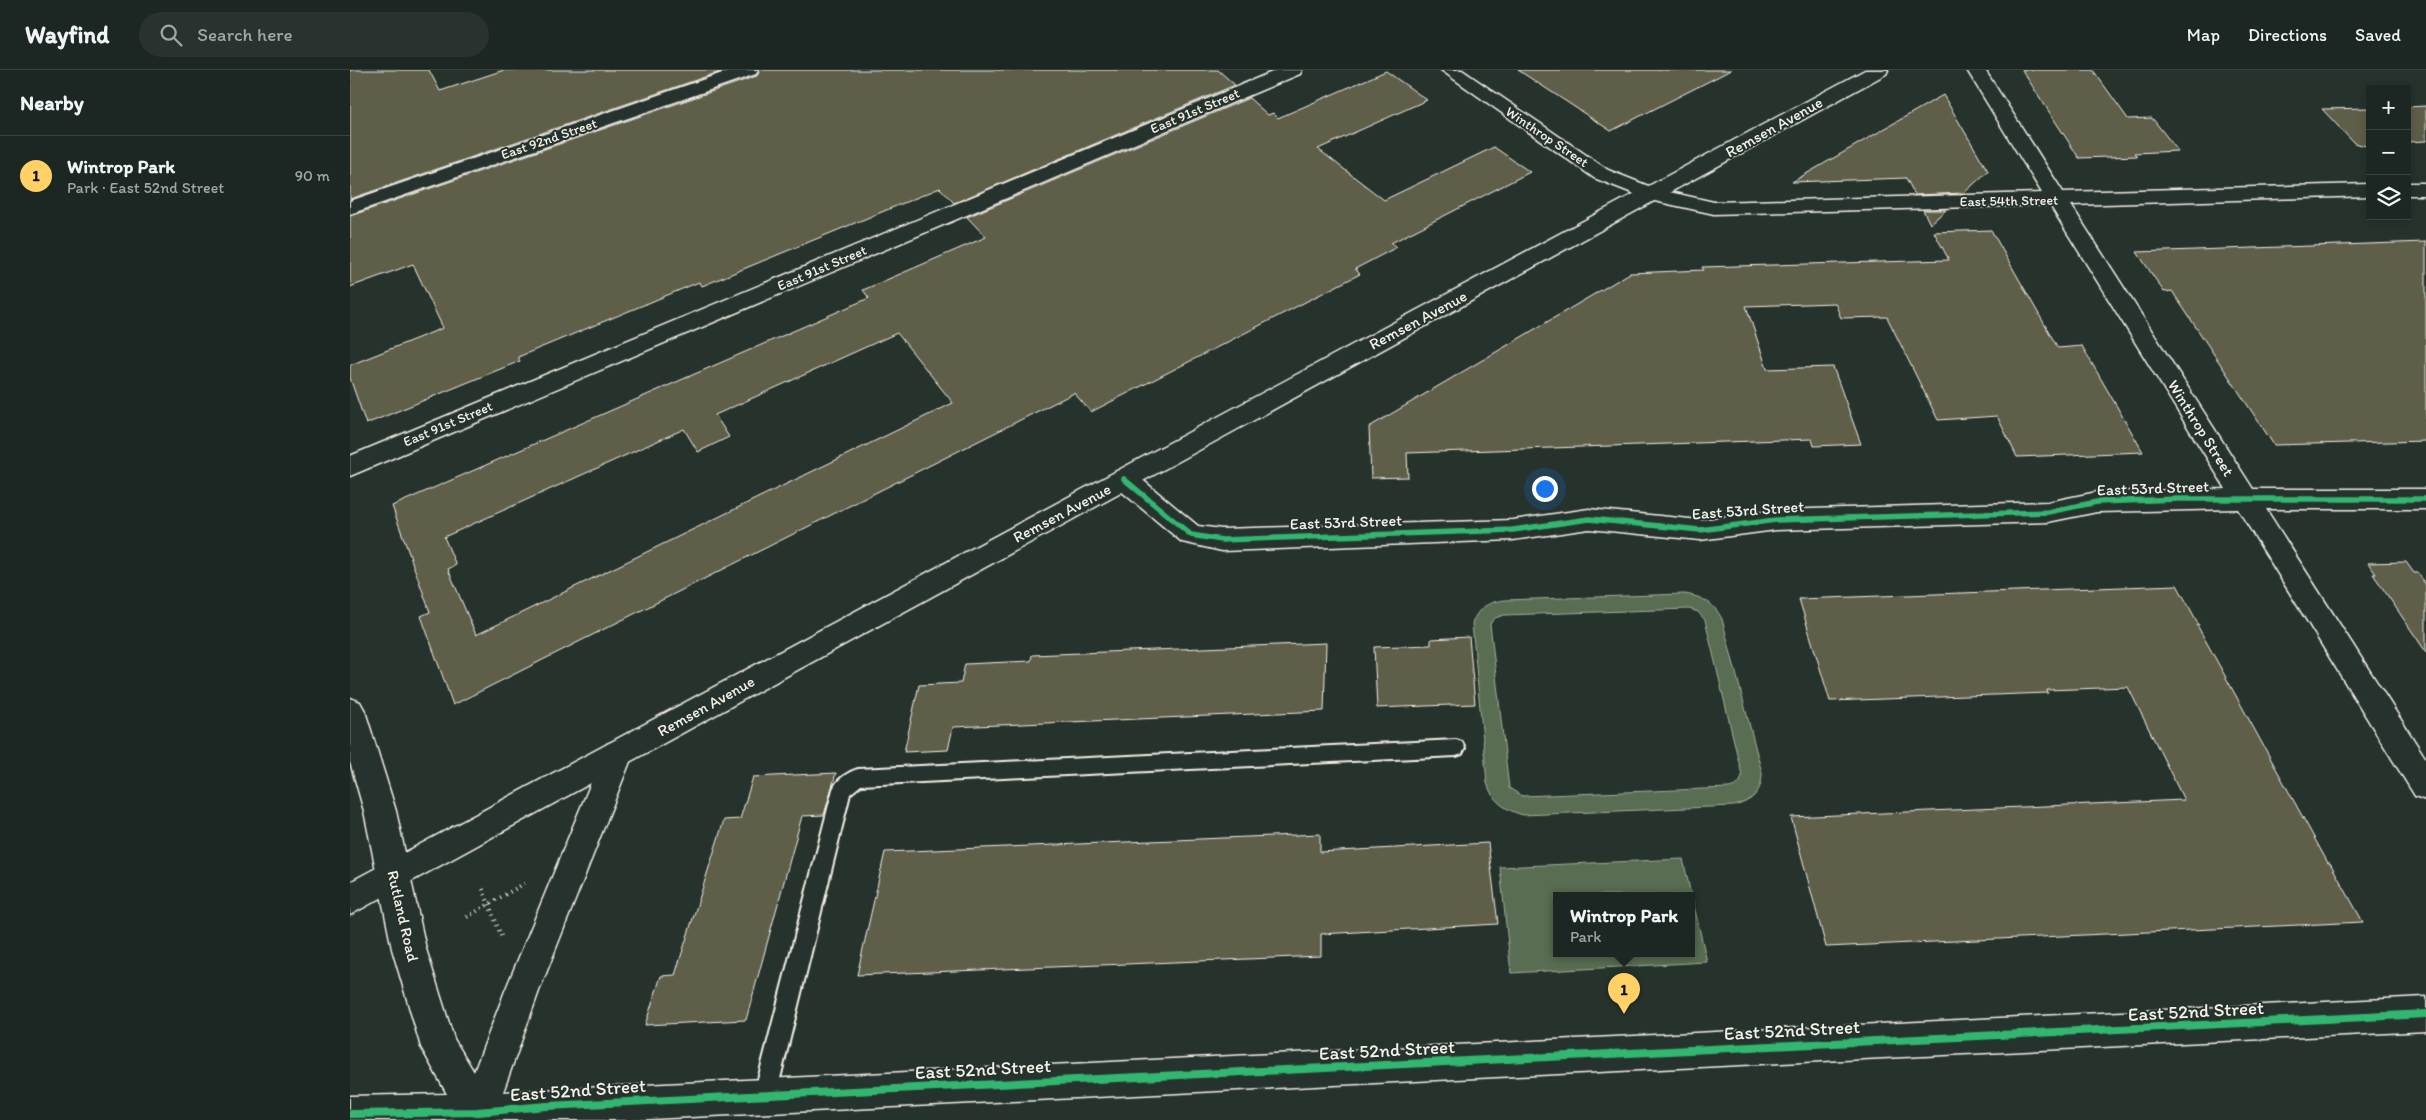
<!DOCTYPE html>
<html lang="en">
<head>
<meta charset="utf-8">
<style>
  :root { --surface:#1c2622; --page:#29322f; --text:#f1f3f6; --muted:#a0a5a5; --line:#3a4340; --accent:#ffd166 }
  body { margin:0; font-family:Itim,sans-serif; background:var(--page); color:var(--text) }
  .controls { position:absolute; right:15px; top:15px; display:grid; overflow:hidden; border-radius:0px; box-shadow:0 2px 12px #0003 }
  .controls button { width:45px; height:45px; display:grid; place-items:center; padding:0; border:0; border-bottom:1px solid var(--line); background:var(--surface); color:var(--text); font:25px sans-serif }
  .you { position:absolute; left:1194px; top:418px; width:18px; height:18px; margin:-12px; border:4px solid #fff; border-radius:50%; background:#1a73e8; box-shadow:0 0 0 8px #1a73e833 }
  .badge { display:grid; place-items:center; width:32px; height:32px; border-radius:50%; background:var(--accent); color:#111; font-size:16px; font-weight:700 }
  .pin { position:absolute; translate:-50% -41px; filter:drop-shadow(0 1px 2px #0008) }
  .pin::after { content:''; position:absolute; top:26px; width:18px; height:15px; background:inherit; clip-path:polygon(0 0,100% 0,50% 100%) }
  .popup { position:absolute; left:1203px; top:822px; width:142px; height:65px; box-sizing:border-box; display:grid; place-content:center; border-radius:0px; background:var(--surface); filter:drop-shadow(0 1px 4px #0005); font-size:16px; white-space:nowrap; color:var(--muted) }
  .popup b { font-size:19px; color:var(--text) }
  .popup::after { content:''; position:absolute; left:50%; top:100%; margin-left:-10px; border:10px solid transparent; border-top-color:var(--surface) }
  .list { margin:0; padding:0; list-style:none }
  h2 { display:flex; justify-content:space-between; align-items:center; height:65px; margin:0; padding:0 20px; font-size:21px }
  h2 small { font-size:16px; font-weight:400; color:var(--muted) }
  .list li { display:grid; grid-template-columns:32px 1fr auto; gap:15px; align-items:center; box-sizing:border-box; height:80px; padding:0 20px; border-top:1px solid var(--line) }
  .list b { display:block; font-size:19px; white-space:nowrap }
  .list p { margin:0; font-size:16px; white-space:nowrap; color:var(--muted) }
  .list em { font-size:16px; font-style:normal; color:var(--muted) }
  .icon { flex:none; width:28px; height:28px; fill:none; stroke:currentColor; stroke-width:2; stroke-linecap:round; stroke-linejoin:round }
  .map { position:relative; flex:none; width:2076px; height:1050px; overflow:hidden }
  header { display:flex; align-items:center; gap:30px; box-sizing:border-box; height:70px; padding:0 25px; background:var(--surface); border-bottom:1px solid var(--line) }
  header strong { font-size:24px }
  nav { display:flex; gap:28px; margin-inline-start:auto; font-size:18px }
  .search { width:350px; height:45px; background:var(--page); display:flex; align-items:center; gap:12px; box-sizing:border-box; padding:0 18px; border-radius:28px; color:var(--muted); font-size:19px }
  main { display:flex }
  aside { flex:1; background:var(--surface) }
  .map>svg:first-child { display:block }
</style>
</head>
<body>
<header>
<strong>Wayfind</strong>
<div class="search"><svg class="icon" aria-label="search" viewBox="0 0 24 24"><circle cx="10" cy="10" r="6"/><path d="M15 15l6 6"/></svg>Search here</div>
<nav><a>Map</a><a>Directions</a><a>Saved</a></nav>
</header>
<main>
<aside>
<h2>Nearby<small></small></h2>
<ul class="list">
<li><span class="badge">1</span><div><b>Wintrop Park</b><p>Park · East 52nd Street</p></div><em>90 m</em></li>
</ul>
</aside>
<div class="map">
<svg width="2076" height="1050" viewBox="0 0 2076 1050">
  <rect width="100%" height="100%" fill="#26332d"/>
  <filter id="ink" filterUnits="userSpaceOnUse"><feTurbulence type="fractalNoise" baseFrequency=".02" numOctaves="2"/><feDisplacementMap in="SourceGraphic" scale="10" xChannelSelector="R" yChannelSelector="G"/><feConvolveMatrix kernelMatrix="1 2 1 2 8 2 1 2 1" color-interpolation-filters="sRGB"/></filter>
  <g filter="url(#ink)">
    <path fill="#596d51" stroke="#a6af9c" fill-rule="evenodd" d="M1335,524c18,3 29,9 37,25l40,154c0,19 -9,28 -28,33l-211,9c-18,-5 -31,-14 -36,-32l-15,-160c7,-16 16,-21 33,-23zM1339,539l9,3 7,8 37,155c-1,8 -5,11 -13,13l-207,8 -13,-8 -19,-164 5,-6 9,-3z
      M1333,789l8,36h-135v58h136v-56l15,65 -196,11 -11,-106z"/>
    <path fill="#5e5e4a" stroke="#f4f1e8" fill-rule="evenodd" d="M0,0h79l11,21 64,-21h221l-375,129z
      M410,0h458l17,15 -281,118 -14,-15 -238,98 -3,-4 -181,75 2,4 -154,63 -16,-46v-13l93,-37 -30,-64 -63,23v-71l407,-140z
      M1168,0h213l-120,61z
      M1672,0h71l35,49 24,-1 26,33 -44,2 3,3 -58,2z
      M1036,1l41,29 -109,49 66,51 110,-53 36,25 -139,71 6,4 -42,22 5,5 -269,138 -17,-19 -621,312 -32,-89 9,-4 -38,-106 477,-208 -6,-8 123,-53 -19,-20 282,-119 19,17 5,-2 5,5zM547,263l56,70 -477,232 -28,-66 8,-4 -12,-28 240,-108 14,23 31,-15 -14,-22z
      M1593,25l45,76 -24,22 -49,2 -9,-17 -114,4z
      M2076,36v35l-19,1v-35z
      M2020,38v39l-16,-4 -32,-34z
      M1573,140h23l-16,14z
      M1641,160l67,118 24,-2 61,106 -126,5 -20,-41 -59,4 -51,-103 -46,1 -6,-15 -29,1 -60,2 21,63 66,-2 28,77 -47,2 -2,-7 -405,14 1,24 -37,1 -2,-51 261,-154 74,-3 -2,-3 247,-7 -15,-28z
      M2076,172v199l-152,4 -102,-154 -8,1 -27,-40z
      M2056,492l8,11h4l8,12v67l-53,-78h3l-8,-11z
      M1827,515l22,40h-2l131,238h2l33,59 -537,25 -35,-130 393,-17 -56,-113 -81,3 1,3 -218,8 -31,-102z
      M1119,567l6,67 -98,4 -3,-61 57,-2v-6z
      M976,573l-2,68 -371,16 -5,23 -44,2 15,-67 42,-2 4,-19 66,-3 1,-6z
      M486,703l-12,42 -22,1 -56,204 -101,5 16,-49 14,-1 49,-155 16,-1 13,-42z
      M970,764v18l168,-9 10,81 -177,10v22l-464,19 28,-123z"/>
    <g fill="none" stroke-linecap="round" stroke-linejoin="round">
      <g stroke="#f4f1e8" stroke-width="4">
        <path id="service" d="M1106,670l6,2 3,6 -3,6 -6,2 -595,29 -11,9 -74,301 -3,8 -8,3 -8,-3 -3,-8 79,-306c4,-10 15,-17 25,-20z"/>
      </g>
      <g stroke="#f4f1e8" stroke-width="3">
        <path id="minor" d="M381,0h27l-2,4 -406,140v-13z
          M927,0h25l-2,4 -950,402v-20z
          M1091,0h21l146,100 48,19 58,13 328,-9 -75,-123h18l78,122 307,-8v12l-299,9 182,284h173v20h-160l160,250v41l-11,-4 -177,-287 -141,3 -49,10 -272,8 -76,10 -111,-11 -76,11 -291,11 -40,-9 -67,-56 -4,-7 4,-7 9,-3 9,3 65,54 24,3 291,-9 76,-11 111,11 76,-10 272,-8 49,-10 129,-3 -176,-284 -336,9 -64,-14 -56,-22z
          M2057,113h19v12h-19z
          M0,628l10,4 5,9 31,100 30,138 28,90 20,33 31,-81 102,-247 11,-4 11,4 4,10 -94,237 -36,101 1923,-95v34l-1795,89h-281v-24l97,-2 -26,-47 -29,-98 -28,-138 -14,-49z"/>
      </g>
      <g stroke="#f4f1e8" stroke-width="3">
        <path id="secondary" d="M1515,0h23l-2,4 -1536,841v-33z"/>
      </g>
      <path stroke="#f4f1e8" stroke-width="4" stroke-dasharray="1 4.5" stroke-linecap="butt" d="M133,819l19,49
        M117,847l58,-34"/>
      <use href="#service" fill="#26332d" fill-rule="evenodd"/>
      <use href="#minor" fill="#26332d" fill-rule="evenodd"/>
      <use href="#secondary" fill="#26332d" fill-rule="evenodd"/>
      <g stroke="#26332d" stroke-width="9">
        <path id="cycleway-far1" d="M774,409l67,56 31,5 291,-10 76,-11 111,11 76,-10 272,-8 49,-10 82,-3h247"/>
      </g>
      <g stroke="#26332d" stroke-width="11">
        <path id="cycleway" d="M0,1044l127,-2 70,-6 1879,-92"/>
      </g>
      <use href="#cycleway-far1" stroke="#33b770" stroke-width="5.5"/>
      <use href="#cycleway" stroke="#33b770" stroke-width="8"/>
    </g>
  </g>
  <g text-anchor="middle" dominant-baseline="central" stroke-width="4" stroke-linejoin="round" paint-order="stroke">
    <g font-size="14" fill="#f4f1e8" stroke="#26332d">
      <text transform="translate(845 41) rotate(-23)">East 91st Street</text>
      <text transform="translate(1197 67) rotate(34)">Winthrop Street</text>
      <text transform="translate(199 69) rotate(-19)">East 92nd Street</text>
      <text transform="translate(1659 131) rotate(-1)">East 54th Street</text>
      <text transform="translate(472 198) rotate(-23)">East 91st Street</text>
      <text transform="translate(98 354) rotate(-23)">East 91st Street</text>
    </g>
    <g font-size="16" fill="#f4f1e8" stroke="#26332d">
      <text transform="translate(1424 57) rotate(-29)">Remsen Avenue</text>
      <text transform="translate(1068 250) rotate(-28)">Remsen Avenue</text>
      <text transform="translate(1851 358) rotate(58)">Winthrop Street</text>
      <text transform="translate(1803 418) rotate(-2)">East 53rd Street</text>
      <text transform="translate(1398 440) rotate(-4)">East 53rd Street</text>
      <text transform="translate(712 443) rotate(-28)">Remsen Avenue</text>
      <text transform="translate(996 452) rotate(-2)">East 53rd Street</text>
      <text transform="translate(356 636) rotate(-29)">Remsen Avenue</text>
      <text transform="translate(53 846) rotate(77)">Rutland Road</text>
    </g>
    <g font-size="19" fill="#f4f1e8" stroke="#26332d">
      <text transform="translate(1846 941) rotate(-3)">East 52nd Street</text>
      <text transform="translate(1442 960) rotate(-3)">East 52nd Street</text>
      <text transform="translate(1037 980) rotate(-3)">East 52nd Street</text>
      <text transform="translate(633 999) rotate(-3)">East 52nd Street</text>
      <text transform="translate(228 1020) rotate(-4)">East 52nd Street</text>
    </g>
  </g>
</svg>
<div class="controls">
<button>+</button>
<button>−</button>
<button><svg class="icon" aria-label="layers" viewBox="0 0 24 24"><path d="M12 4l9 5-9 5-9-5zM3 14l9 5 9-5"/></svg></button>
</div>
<div class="you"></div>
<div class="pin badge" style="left:1274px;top:944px">1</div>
<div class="popup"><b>Wintrop Park</b>Park</div>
</div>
</main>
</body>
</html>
